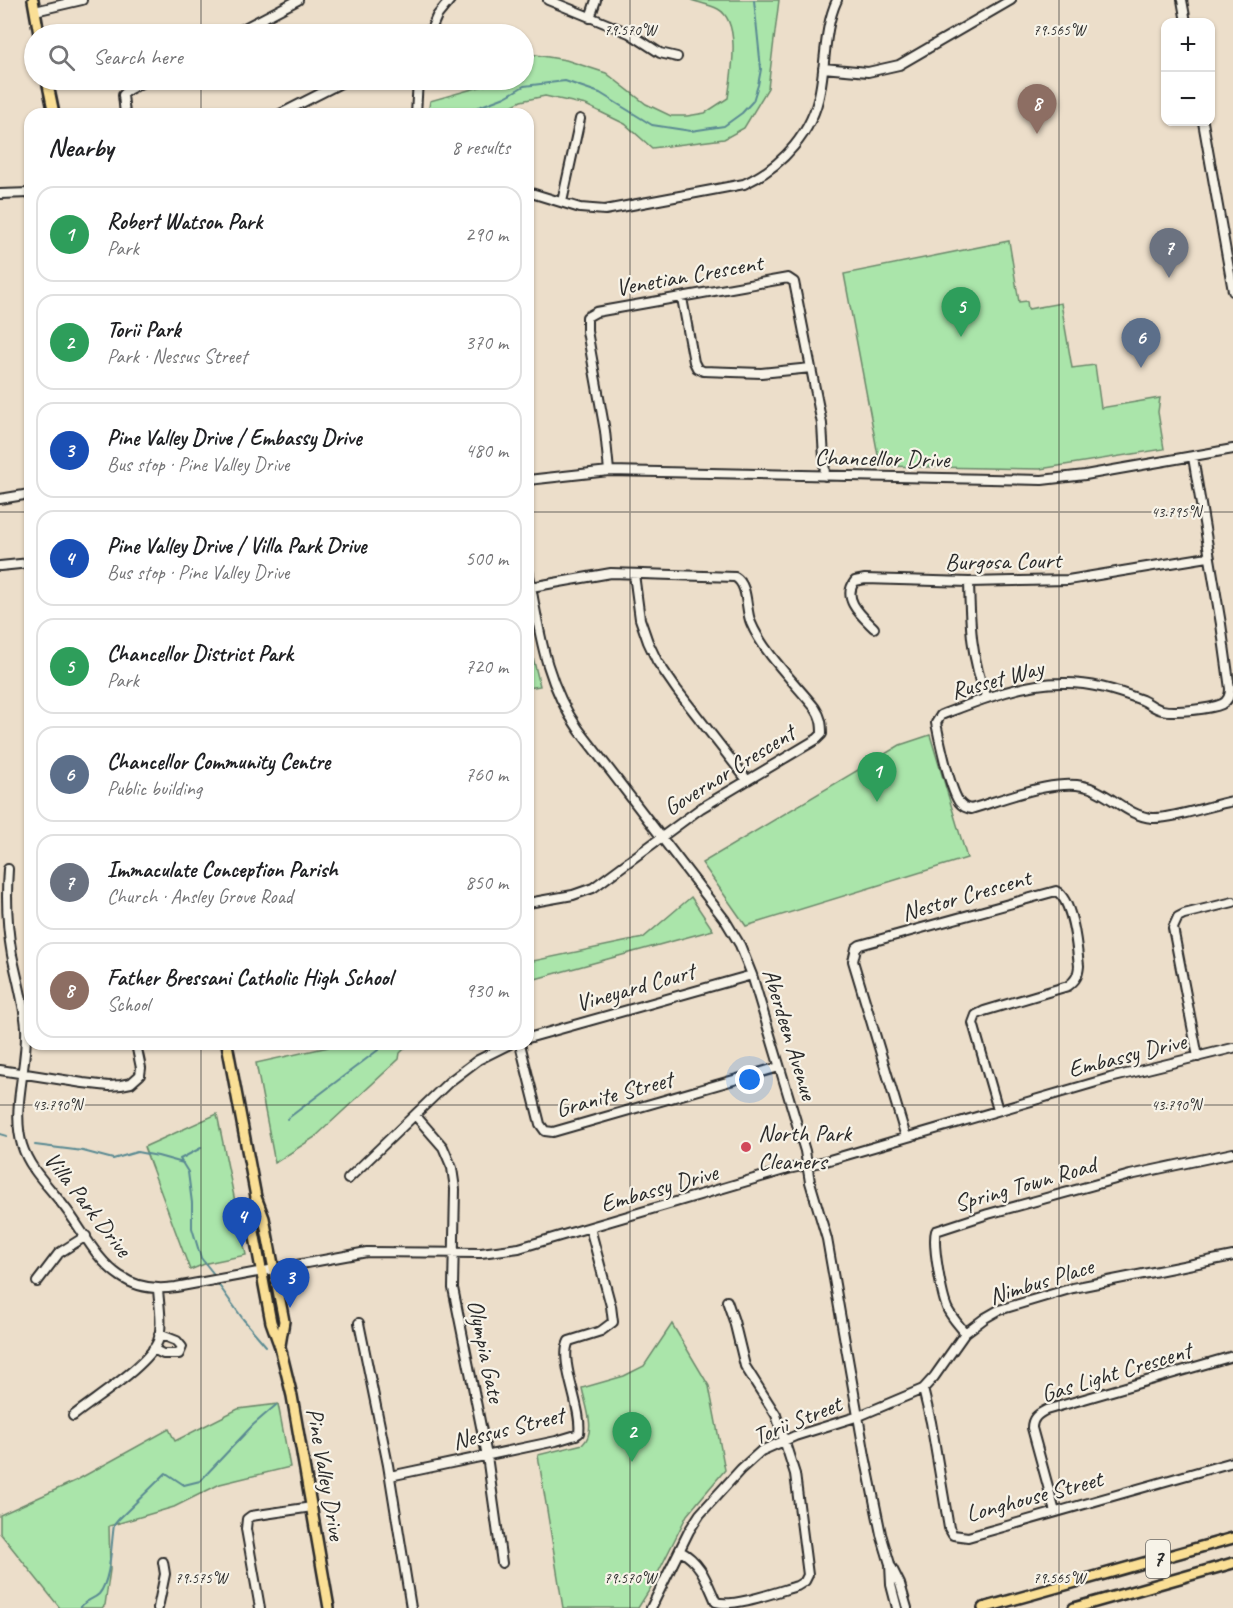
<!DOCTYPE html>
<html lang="en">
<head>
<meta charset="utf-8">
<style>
  :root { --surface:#fff; --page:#f6f6f6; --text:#202124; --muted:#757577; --line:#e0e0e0; --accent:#d1495b }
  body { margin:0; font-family:Caveat,sans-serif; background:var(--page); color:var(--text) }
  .controls { position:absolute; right:18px; top:18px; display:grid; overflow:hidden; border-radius:12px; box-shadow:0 2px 4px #0004 }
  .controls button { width:54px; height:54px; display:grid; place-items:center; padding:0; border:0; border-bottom:2px solid var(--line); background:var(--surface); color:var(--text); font:30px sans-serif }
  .you { position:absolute; left:750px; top:1080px; width:21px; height:21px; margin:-15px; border:4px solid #fff; border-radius:50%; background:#1a73e8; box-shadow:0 0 0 9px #1a73e833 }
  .badge { display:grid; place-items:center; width:39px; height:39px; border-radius:50%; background:var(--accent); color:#fff; font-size:20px; font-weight:700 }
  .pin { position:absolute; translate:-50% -50px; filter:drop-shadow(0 2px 3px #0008) }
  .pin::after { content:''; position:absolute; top:32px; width:21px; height:18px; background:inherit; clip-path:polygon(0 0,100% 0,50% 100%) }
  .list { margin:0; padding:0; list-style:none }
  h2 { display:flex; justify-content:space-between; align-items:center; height:78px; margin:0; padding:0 24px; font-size:26px }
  h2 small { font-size:20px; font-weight:400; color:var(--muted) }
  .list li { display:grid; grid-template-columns:39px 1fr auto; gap:18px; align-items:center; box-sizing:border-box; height:96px; margin:0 12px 12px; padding:0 12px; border:2px solid var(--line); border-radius:18px }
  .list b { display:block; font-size:22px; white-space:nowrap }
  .list p { margin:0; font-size:20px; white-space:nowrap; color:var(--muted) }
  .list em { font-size:20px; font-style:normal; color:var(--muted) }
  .icon { flex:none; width:33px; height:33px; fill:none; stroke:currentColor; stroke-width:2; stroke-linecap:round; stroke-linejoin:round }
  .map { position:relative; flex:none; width:1233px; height:1608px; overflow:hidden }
  .search { position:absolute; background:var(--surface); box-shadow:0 2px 4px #0004; left:24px; top:24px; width:510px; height:66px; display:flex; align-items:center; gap:15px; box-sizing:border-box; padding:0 21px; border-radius:33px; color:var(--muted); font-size:22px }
  .panel { position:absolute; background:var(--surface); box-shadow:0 2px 4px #0004; left:24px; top:108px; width:510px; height:942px; border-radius:18px }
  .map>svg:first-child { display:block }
</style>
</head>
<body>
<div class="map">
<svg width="1233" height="1608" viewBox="0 0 1233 1608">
  <rect width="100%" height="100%" fill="#ecdeca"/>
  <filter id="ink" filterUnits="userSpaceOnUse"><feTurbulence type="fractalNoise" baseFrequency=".0167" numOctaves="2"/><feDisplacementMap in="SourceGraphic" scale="12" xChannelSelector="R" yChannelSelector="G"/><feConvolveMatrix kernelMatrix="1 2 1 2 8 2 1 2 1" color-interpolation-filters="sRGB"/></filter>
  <g filter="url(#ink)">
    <path fill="#aae5aa" stroke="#6a886a" stroke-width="1.5" d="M691,0h88l-11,88 -24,40 -20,11 -72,9 -27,-24 -39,-19 -41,-9 -24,5 -26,13h-67l2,-13 67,-19 1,-2h26v-27l42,7 40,13 40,31 25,12h16l18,-3 23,-15c3,-22 14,-76 -10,-89 -8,-4 -18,-6 -27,-9z
      M1009,241l10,61 8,-1 1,8 33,-6 11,65 23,-3 6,43 59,-10 -2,14 6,37 -124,20 -160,-3 -36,-192z
      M528,637l12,49 -12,2z
      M930,735l37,123 -221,68 -44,-63 198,-118z
      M691,897l22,33 -185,51v-19l115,-24z
      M342,1044h67l-9,9 -1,6 -84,78 -40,26 -19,-100z
      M217,1114l29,141 -39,8 -17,7 -46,-123z
      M672,1324l37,62 16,84 -38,45 -37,74 -12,19h-75l-25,-153 45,-11c14,-13 2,-40 -1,-56l42,-12 20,-10z
      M278,1404l12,63 -70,17 -46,23 -65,19 1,44 -5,35 -3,3h-42l-60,-75v-18l75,-34 94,-52 6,12 63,-32z"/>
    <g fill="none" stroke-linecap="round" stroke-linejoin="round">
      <path stroke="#5a8a92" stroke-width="2" d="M460,114l45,-17 19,-11 41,-5 35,12 52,32 39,6 33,-5 18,-13 11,-12 5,-16 3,-16 -7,-69
        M287,1119l99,-75
        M0,1134l7,2
        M35,1145l48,6 30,8 24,-7 21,4 25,7
        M201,1148l-21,11 8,13 4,31v25l9,30 12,15
        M218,1284l25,35 23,27
        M80,1608c5,-8 13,-8 19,-14 12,-14 12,-50 15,-69l5,-6 47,-46 18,12 16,-4 53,-56 23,-20"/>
      <g stroke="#2b2b2b" stroke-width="12">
        <path id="minor" d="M548,0l81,33 31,20 17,4
          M1182,0l4,22
          M35,11l47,-11
          M590,18l6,-18
          M233,34l65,-34
          M429,34l8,-18 13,-16
          M823,68l45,4 31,-7 112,-65
          M125,114l-2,-19 5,-5 19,-10
          M280,114l67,-34
          M416,114l2,-34
          M1203,122l30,169
          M528,192l52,16 25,2 139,-26c38,-17 69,-52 76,-93 6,-31 4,-63 17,-91
          M0,194l30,-1
          M562,202l18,-83
          M682,298l12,64 3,6 6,3 58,2 50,-5
          M1193,457l28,167 9,65c0,6 -2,12 -8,15 -11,5 -48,9 -60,6 -7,-1 -13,-7 -20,-10 -27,-10 -52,-18 -81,-17 -40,0 -83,18 -120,32l-5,8c4,19 13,64 23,79 4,5 7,6 12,7 33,-10 93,-35 124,-19 20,9 35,26 57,28 22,1 59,-13 81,-17
          M609,471l-4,-40 -18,-100v-14l9,-5 192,-34 6,4 2,10 26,132 3,52
          M528,480l81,-9 433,9 43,-5 148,-26
          M0,499l30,-5
          M0,566l30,-3
          M528,570c11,58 16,111 51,160l146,190 15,25 12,30 53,176 5,31 17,57 38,217 16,78 9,30 1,21 6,23
          M634,574l6,45 8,23 9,19 20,29 70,90
          M969,582c1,40 2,79 18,116
          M874,628c-12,-12 -33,-29 -19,-47l10,-2 104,3 99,-2 140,-23
          M8,869c-2,29 -1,58 4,86 5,24 12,48 14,72 2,39 -15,81 -4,118 8,26 29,43 44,64 17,22 30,51 54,67 17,12 36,14 56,11l191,-35 114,1 38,-5 269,-79 38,-8 284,-83 123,-30
          M528,903l45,-8 20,-7 108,-80 116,-69 5,-5c0,-11 -1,-17 -7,-26 -20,-25 -52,-56 -64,-85 -6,-14 -2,-38 -16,-46l-124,-4 -80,14
          M528,1038l224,-63
          M520,1044l20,80 5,7 8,1 226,-65
          M1198,1057l-25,-129 5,-11 6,-3 49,-12
          M0,1070l83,13 26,3 12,-1 10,-2 9,-8 1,-7 -5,-24
          M415,1115l28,32 9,21 3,21 -2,99 34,168 15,107
          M906,1137l-53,-176 3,-13 4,-3 196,-54c17,9 21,56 23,75 -1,10 -3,14 -11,20l-84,25 -8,4 -3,8 25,87
          M348,1179l101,-97 29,-22 32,-16
          M37,1282l22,-29 27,-17
          M359,1323l29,142 23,143
          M965,1333c-5,-7 -12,-14 -17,-23 -6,-12 -16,-66 -12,-79l52,-17 142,-39 103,-22
          M153,1349l10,5h16l3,-7 -5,-6 -18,-7
          M923,1389l8,33 18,106 4,7 15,2 265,-75
          M73,1416c22,-18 75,-50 85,-75 5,-15 1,-36 0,-52
          M390,1476l166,-35 20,-6 3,-2c4,-24 -21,-72 -10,-92l32,-10 12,-9 -2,-16 -21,-78
          M1055,1512l-23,-84c0,-10 6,-14 14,-18l187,-54
          M680,1551c21,11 27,31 36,51 17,6 63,-11 81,-16l8,-5 3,-6 -13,-101 -19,-59 -31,-49 -11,-45 -7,-20
          M892,1568l8,16 7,24
          M158,1608l7,-34 -2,-12
          M260,1608l-14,-79 1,-10 4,-3 61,-9
          M651,1608l38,-77 11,-17 41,-45 20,-18 34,-15 64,-20 64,-27 11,-12 31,-44 20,-15 14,-8 74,-22 160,-32"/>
      </g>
      <g stroke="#2b2b2b" stroke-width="14">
        <path id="major" d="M33,0l6,34
          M47,80l7,34
          M227,1044l29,153 8,21 20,103 -4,24
          M256,1197l-4,24 19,101 9,25 12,49 37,212
          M983,1608l250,-70
          M1074,1608l159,-45"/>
      </g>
      <use href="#minor" stroke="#f7f3e8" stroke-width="8"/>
      <use href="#major" stroke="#fadf96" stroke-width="9"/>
    </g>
  </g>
  <path fill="none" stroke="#2b2b2b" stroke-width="1.5" stroke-opacity="0.45" d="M201,0v34M630,0v1608M1059,0v1608M201,80v34M0,512h30M528,512h705M201,1044v564M0,1105h1233"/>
  <circle fill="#d1495b" stroke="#f7f3e8" stroke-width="2" cx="746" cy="1147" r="6"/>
  <g text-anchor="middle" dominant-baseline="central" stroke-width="4.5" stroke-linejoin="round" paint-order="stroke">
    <rect fill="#f7f3e8" stroke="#686764" stroke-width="1.5" x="1146" y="1540" width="24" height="38" rx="4.5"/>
    <g font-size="22" font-weight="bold" fill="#2b2b2b">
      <text x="1158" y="1559">7</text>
    </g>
    <g font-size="24" fill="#2b2b2b" stroke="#f7f3e8">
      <text transform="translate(689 275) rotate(-10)">Venetian Crescent</text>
      <text transform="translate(882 458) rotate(1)">Chancellor Drive</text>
      <text transform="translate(1003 561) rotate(-1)">Burgosa Court</text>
      <text transform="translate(997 679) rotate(-15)">Russet Way</text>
      <text transform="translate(729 770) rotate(-32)">Governor Crescent</text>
      <text transform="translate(966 895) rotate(-16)">Nestor Crescent</text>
      <text transform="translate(635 987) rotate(-16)">Vineyard Court</text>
      <text transform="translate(790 1034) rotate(73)">Aberdeen Avenue</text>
      <text transform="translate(1127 1055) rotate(-14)">Embassy Drive</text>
      <text transform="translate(614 1094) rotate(-15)">Granite Street</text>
      <text transform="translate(1025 1184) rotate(-16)">Spring Town Road</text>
      <text transform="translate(659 1188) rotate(-16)">Embassy Drive</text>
      <text transform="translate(88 1204) rotate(52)">Villa Park Drive</text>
      <text transform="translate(1041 1281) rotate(-17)">Nimbus Place</text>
      <text transform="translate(486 1351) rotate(78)">Olympia Gate</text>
      <text transform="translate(1116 1372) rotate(-17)">Gas Light Crescent</text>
      <text transform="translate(797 1420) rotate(-22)">Torii Street</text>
      <text transform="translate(508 1428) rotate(-14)">Nessus Street</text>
      <text transform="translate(326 1474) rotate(80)">Pine Valley Drive</text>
      <text transform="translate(1034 1496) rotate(-15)">Longhouse Street</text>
    </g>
    <g font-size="24" fill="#2b2b2b" stroke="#f7f3e8" text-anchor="start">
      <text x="758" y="1133">North Park<tspan x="758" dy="28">Cleaners</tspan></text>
    </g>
  </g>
  <g font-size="15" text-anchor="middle" fill="#2b2b2b" stroke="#f7f3e8" stroke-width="4.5" stroke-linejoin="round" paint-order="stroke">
    <text x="630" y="35">79.570°W</text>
    <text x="1059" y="35">79.565°W</text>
    <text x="1176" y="517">43.795°N</text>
    <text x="57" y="1110">43.790°N</text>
    <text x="1176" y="1110">43.790°N</text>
    <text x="201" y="1583">79.575°W</text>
    <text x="630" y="1583">79.570°W</text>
    <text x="1059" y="1583">79.565°W</text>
  </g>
</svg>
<div class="controls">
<button>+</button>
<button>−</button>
</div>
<div class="you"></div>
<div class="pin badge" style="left:877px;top:802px;background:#2e9e5b">1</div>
<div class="pin badge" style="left:632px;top:1462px;background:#2e9e5b">2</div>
<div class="pin badge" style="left:290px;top:1308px;background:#1a4fb4">3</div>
<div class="pin badge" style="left:242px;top:1247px;background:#1a4fb4">4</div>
<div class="pin badge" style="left:961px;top:337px;background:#2e9e5b">5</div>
<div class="pin badge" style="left:1141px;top:368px;background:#5c6f8a">6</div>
<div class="pin badge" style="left:1169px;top:278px;background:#6b7280">7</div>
<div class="pin badge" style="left:1037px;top:134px;background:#8d6e63">8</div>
<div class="search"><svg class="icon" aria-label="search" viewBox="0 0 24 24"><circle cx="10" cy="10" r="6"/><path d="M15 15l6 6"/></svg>Search here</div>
<section class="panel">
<h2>Nearby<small>8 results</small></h2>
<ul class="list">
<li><span class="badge" style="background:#2e9e5b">1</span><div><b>Robert Watson Park</b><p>Park</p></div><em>290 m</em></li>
<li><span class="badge" style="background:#2e9e5b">2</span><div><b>Torii Park</b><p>Park · Nessus Street</p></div><em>370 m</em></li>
<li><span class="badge" style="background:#1a4fb4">3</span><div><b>Pine Valley Drive / Embassy Drive</b><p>Bus stop · Pine Valley Drive</p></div><em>480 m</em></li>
<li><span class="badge" style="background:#1a4fb4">4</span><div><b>Pine Valley Drive / Villa Park Drive</b><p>Bus stop · Pine Valley Drive</p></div><em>500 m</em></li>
<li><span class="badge" style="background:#2e9e5b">5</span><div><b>Chancellor District Park</b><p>Park</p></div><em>720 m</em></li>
<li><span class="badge" style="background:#5c6f8a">6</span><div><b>Chancellor Community Centre</b><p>Public building</p></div><em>760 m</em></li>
<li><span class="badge" style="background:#6b7280">7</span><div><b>Immaculate Conception Parish</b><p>Church · Ansley Grove Road</p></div><em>850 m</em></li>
<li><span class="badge" style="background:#8d6e63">8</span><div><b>Father Bressani Catholic High School</b><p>School</p></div><em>930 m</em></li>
</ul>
</section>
</div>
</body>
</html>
